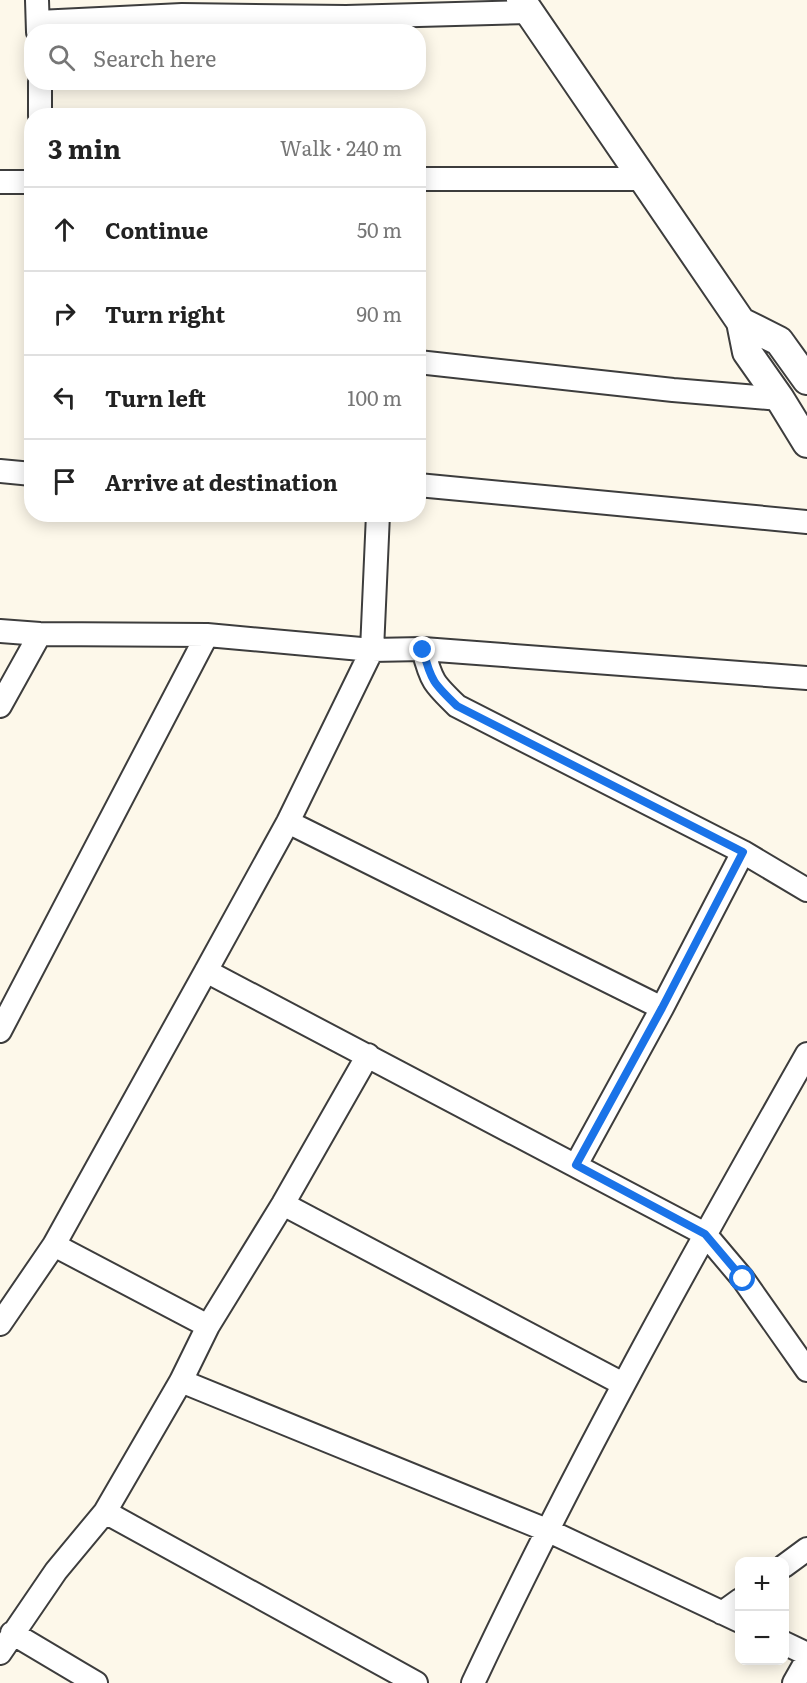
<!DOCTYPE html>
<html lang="en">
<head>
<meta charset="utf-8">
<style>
  :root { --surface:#fff; --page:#f2f2f2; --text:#222; --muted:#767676; --line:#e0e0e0 }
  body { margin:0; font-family:Literata,serif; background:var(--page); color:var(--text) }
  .controls { position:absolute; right:18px; bottom:18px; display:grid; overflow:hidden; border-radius:12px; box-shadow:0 3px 15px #0003 }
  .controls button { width:54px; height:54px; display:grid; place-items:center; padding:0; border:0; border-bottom:2px solid var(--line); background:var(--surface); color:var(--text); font:30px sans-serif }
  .stop { position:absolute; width:18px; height:18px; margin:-14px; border:4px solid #1a73e8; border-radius:50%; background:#fff }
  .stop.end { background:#1a73e8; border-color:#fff; box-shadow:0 2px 6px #0008 }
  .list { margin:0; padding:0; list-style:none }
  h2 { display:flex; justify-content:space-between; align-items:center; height:78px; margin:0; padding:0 24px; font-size:26px }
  h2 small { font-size:20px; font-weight:400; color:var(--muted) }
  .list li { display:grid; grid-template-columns:39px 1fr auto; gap:18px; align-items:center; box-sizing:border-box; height:84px; padding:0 24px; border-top:2px solid var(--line) }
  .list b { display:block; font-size:22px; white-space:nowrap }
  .list em { font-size:20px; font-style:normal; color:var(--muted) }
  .icon { flex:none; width:33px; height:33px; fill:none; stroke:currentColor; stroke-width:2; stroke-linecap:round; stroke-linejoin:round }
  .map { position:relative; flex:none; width:807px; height:1683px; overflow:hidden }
  .search { position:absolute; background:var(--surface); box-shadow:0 3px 15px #0003; left:24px; top:24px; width:402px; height:66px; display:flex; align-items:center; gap:15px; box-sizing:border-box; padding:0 21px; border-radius:24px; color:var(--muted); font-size:22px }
  .panel { position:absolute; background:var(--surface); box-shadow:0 3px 15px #0003; left:24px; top:108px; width:402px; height:414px; border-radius:24px }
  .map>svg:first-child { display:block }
</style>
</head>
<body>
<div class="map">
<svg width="807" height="1683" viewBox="0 0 807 1683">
  <rect width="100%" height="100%" fill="#fdf8ea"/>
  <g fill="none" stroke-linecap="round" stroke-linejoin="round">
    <g stroke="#3d3d3d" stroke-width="26">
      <path id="minor" d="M37,0l1,32
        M38,22l144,-7 164,2 183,-5
        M40,116v-34
        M418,179h226
        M0,182h32
        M418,362l255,28 107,9
        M0,471l32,3
        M418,485l389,37
        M0,631l40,3 167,1 165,15 51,-1 384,29
        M423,649c8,32 11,35 34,57l286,146 64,38
        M0,706l40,-72
        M288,822l374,186
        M206,971l499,263 38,45 64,91
        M0,1031l207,-396
        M576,1165l86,-157 81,-156
        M283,1204l340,180
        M54,1245l154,81
        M0,1324l54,-79 152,-274 82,-149 84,-172 6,-136
        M181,1381l368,150 191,90
        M105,1512l311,171
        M784,1566l23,-17
        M722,1613l18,-13
        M12,1633l84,50
        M784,1643l23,11
        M0,1653l56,-82 49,-59 76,-131 27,-55 75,-122 85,-149
        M473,1683c101,-215 217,-423 334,-629
        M794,1683l13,-23"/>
    </g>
    <g stroke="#3d3d3d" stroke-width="32">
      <path id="tertiary" d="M521,0l220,322 6,30 33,47 27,44
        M741,322l38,19 28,39"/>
    </g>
    <use href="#minor" stroke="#fff" stroke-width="22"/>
    <use href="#tertiary" stroke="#fff" stroke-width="28"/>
  </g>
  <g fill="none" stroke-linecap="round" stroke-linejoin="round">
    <path stroke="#1a73e8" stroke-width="8" d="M423,650c8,31 11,34 34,56l286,146 -81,156 -86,157 129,69 38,45"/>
  </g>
</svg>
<div class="controls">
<button>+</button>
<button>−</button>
</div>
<div class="stop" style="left:743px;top:1279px"></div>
<div class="stop end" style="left:423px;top:650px"></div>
<div class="search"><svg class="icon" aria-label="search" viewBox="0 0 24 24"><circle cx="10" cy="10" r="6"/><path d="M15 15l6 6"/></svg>Search here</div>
<section class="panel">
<h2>3 min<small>Walk · 240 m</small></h2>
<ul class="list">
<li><svg class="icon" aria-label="ahead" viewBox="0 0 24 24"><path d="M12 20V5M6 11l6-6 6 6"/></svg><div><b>Continue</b></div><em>50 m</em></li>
<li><svg class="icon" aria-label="right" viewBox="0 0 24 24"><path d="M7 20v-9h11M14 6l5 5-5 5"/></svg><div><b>Turn right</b></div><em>90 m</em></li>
<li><svg class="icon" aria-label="left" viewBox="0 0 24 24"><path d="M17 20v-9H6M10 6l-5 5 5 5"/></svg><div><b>Turn left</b></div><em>100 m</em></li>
<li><svg class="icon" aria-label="arrive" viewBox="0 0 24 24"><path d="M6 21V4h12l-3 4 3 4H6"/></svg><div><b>Arrive at destination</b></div></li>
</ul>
</section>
</div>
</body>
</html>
